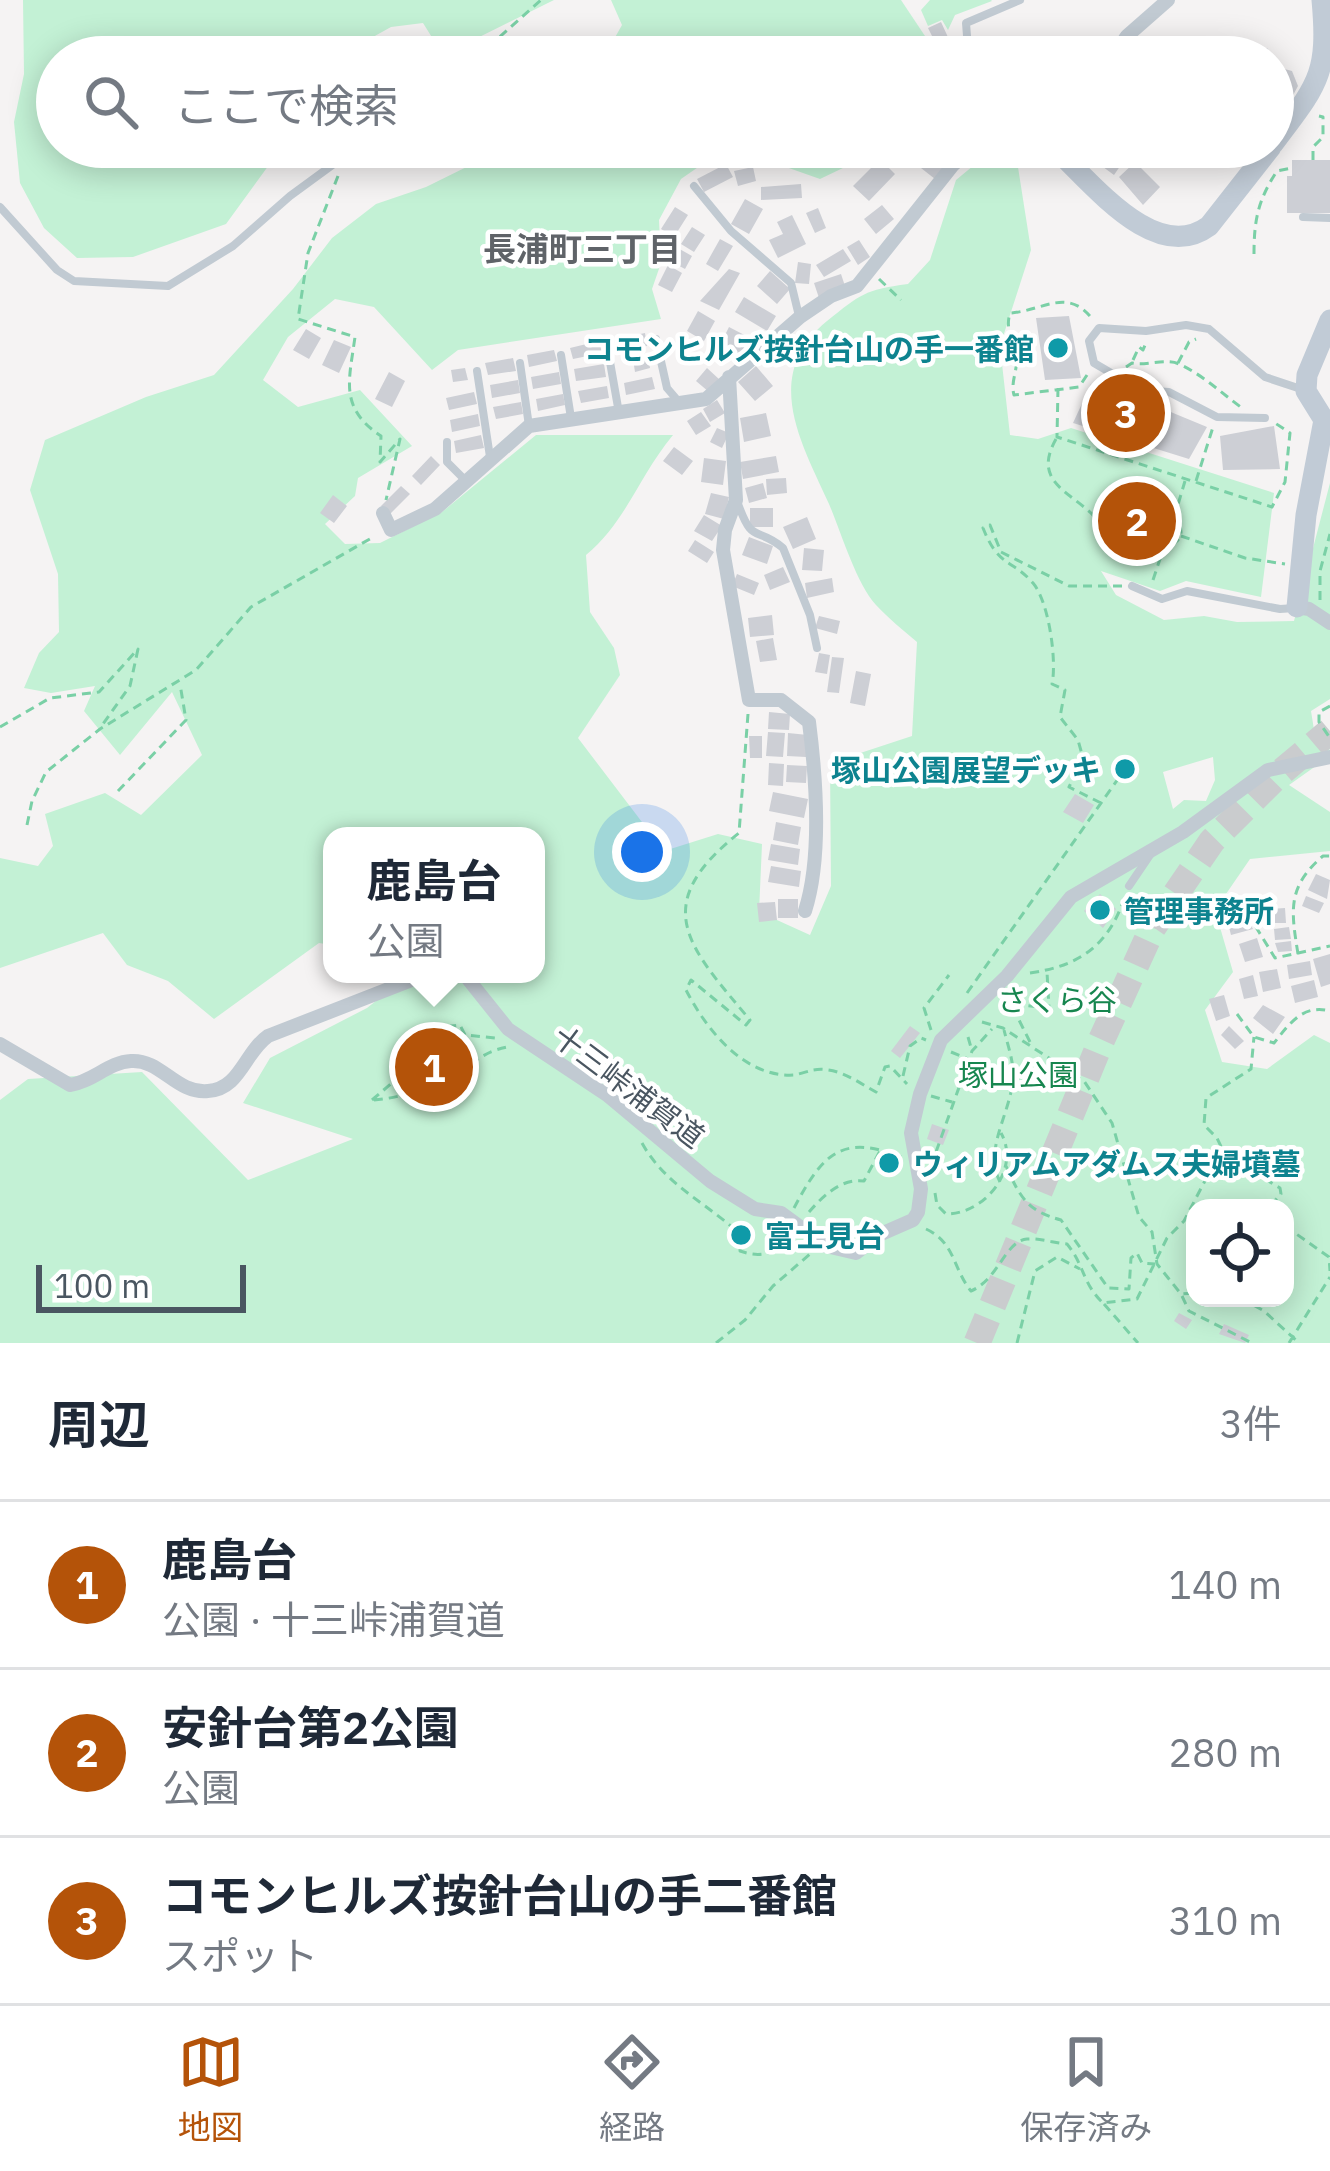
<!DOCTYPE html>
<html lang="ja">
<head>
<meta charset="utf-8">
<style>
  :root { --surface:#fff; --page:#f6f6f7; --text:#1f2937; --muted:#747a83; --line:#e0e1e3; --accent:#b45309 }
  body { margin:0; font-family:"IBM Plex Sans","Noto Sans JP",sans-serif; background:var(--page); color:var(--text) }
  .controls { position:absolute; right:36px; bottom:36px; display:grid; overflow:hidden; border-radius:24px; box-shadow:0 6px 30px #0003 }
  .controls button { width:108px; height:108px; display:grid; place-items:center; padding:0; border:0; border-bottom:3px solid var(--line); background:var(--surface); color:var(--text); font:60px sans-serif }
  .scale { position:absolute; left:36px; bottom:30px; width:210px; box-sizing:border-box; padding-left:12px; border:6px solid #4a5661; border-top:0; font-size:33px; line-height:42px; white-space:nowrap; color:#4a5661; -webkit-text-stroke:9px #fff; paint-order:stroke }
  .you { position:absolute; left:642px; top:852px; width:42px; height:42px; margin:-30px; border:9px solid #fff; border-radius:50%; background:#1a73e8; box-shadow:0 0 0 18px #1a73e833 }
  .badge { display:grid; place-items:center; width:78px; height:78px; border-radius:50%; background:var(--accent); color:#fff; font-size:39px; font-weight:700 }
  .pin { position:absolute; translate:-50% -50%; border:6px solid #fff; box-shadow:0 3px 12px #0006 }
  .popup { position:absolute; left:323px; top:827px; width:222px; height:156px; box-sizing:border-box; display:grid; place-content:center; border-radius:24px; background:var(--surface); filter:drop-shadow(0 3px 9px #0005); font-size:39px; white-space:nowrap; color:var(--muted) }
  .popup b { font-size:45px; color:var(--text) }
  .popup::after { content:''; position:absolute; left:50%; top:100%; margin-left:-24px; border:24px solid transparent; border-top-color:var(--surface) }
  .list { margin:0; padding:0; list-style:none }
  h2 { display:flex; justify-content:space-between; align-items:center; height:156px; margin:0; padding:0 48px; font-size:51px }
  h2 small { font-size:39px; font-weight:400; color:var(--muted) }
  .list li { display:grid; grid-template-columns:78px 1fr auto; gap:36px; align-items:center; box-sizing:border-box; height:168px; padding:0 48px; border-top:3px solid var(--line) }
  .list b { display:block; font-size:45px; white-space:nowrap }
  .list p { margin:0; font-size:39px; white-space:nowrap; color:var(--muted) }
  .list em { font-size:39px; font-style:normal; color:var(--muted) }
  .icon { flex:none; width:66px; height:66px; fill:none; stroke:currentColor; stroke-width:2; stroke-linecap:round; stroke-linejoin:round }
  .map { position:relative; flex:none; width:1330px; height:1343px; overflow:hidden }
  .search { position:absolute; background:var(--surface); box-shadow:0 6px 30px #0003; left:36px; right:36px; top:36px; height:132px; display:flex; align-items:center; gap:30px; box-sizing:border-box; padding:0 42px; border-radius:66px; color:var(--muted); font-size:45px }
  .sheet { height:660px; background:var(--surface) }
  nav { display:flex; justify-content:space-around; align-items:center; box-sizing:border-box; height:168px; border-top:3px solid var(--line); background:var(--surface); font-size:33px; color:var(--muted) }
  nav a { display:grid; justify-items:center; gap:6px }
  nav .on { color:var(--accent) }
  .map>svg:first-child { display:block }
</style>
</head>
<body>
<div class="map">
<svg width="1330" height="1343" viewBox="0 0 1330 1343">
  <rect width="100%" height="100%" fill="#f5f3f3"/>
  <path fill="#c3f1d5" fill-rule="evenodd" d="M23,0h531l-111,55 -20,-32 -32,4 -54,30h-280v90h225l-56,77 -93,33 -56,1 -33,-30 -24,-45 -6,-61 10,-48z
    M611,0h290l26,39v18h-323l18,-32z
    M930,0h61l1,1 -37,14 -7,15 -6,-10 -14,6 -7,-16z
    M507,147h220l-46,32 -22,41 2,43 -9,26 9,30 -203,31 -26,20 -58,-63 -39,-8 -47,38 -25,43 35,27 62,-17 52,56 -54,32 -3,18 -30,28 20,20 35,-1 62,-31 94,-77h137c-34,41 -47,87 -87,120l4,57 24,36 6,27 -42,63 86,113 54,-17 44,10 -3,68 51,23 21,-49 -1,-123 82,-27 5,-94c-14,-12 -29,-24 -41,-37 -20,-22 -35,-73 -47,-101 -28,-62 -68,-129 -2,-183 34,-27 37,-31 81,-37l22,-24 26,-80 40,-33 19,1 16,102 -31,96 10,89 28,4 33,-11 203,65 -13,104 -75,-16 -26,10 -59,-20 15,24 48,25 40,-4 33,6 57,-1 36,-138v216l-19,12 4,25 15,14v6l-41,29 41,27v39l-80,8 -35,51 18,62 -28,38 17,52 45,7 47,-34 16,8v300h-1330v-243l28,-21 114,-7 106,108 105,-41 -110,-36 27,-45 97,-50 43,-34h126v-138h-204v109l-13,-2 -105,76 -46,-38 -41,-16 -24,-32 -103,35v-110l38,8 15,-20 -8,-32 60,-21 36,22 61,-60 -30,-63 -52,63 -36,-44 11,-25 -44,7 -27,-5 15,-35 20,-21 -1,-58 -28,-84 15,-50 101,-43 68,-22 79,-86 39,-51 44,-34 50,-17zM1213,757l2,23 -9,21 -22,-1 -11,9 -10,-37zM1195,1208h90v90h-90z
    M730,147h128l-13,20 -25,12z"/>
  <path fill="#cdcfd5" d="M941,22l12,26 -12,6 -13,-26z
    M1251,45l6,10 10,-7 14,20 11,3 6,15 -7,13 -12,6 -6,-1v-47h-30l-3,-5z
    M1111,147l16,9 -13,19 -15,-11z
    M1212,147h36l-24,17z
    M934,152l14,11 -13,16 -14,-11z
    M880,159l15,15 -26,27 -16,-15z
    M1292,160h38v53h-43v-37h5z
    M1135,162l25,25 -17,18 -24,-28z
    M726,164l7,13 -29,15 -7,-13z
    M753,167l3,14 -18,5 -4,-15z
    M801,184l1,14 -41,2v-13z
    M745,199l18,10 -14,25 -18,-10z
    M882,205l12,14 -18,15 -12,-15z
    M675,207l13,8 -14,22 -13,-8z
    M818,208l8,20 -11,5 -9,-20z
    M792,215l14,29 -28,14 -9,-18 14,-6 -6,-12z
    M692,227l13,8 -11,17 -13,-8z
    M720,239l13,7 -15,25 -12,-7z
    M859,240l11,17 -12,8 -11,-18z
    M676,247l16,9 -7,13 -15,-8z
    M843,249l8,12 -27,16 -8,-12z
    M798,262l13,2 -2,20 -14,-1z
    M668,265l14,8 -10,19 -14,-7z
    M729,269l11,4 -21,37 -19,-9z
    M770,271l20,18 -13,15 -20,-18z
    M841,274l5,15 -27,9 -5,-15z
    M744,297l32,19 -9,15 -32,-19z
    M698,311l17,10 -11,20 -17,-10z
    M1069,316l12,62 -36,2 -9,-62z
    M729,327l25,13 -9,18 -25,-13z
    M306,329l15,9 -12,21 -16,-9z
    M645,333l2,13 -29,5 -2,-12z
    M334,340l17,7 -12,26 -17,-8z
    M599,341l3,12 -29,6 -3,-11z
    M554,350l3,11 -28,6 -2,-12z
    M648,356l2,12 -15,4 -2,-13z
    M513,358l3,13 -28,4 -3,-12z
    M604,364l2,13 -30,4 -2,-12z
    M756,366l17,20 -18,15 -17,-19z
    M465,368l3,12 -15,2 -2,-12z
    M707,368l13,12 -11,12 -13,-11z
    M389,372l16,9 -13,26 -17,-8z
    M559,372l2,12 -28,5 -2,-12z
    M652,377l3,12 -29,6 -2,-12z
    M518,380l2,13 -28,5 -2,-13z
    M1091,384l58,19 58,24 -18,32 -116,-36z
    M607,386l2,12 -28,5 -3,-12z
    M474,392l3,12 -28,6 -3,-12z
    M563,394l2,11 -27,6 -2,-12z
    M717,400l8,13 -15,9 -7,-13z
    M521,402l2,12 -27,5 -3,-12z
    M701,412l10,14 -15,9 -9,-14z
    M766,413l5,23 -27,6 -4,-24z
    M478,414l2,12 -28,6 -2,-12z
    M1274,426l6,43 -57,1 -3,-34z
    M717,428l12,5 -7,15 -12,-6z
    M481,435l3,13 -28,5 -2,-12z
    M674,447l19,14 -11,14 -19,-14z
    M431,456l9,9 -19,20 -9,-9z
    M776,456l3,16 -36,7 -3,-17z
    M704,458l22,3 -3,24 -22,-3z
    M786,478l1,15 -20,2 -1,-16z
    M763,483l4,15 -18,5 -4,-15z
    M401,486l9,8 -21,21 -8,-9z
    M711,493l18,4 -5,22 -19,-5z
    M333,495l14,11 -13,17 -14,-10z
    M750,508h23v19h-23z
    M704,515l18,11 -10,15 -18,-10z
    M807,517l9,22 -23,10 -10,-22z
    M749,537l24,9 -6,18 -25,-9z
    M695,540l19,12 -7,11 -19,-12z
    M804,548l20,2 -2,21 -20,-1z
    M783,567l7,15 -20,8 -6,-15z
    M737,574l22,9 -5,12 -22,-9z
    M832,578l2,14 -27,6 -2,-15z
    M772,615l2,20 -24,2 -2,-19z
    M819,616l21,5 -3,13 -22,-6z
    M773,638l4,22 -17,2 -4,-21z
    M819,653l11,2 -3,19 -12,-2z
    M832,657l12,1 -5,35 -12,-1z
    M856,671l15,3 -6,32 -15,-3z
    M769,712l21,2 -1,16 -21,-1z
    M768,732l17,1 -2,24 -17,-1z
    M788,733l20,2 -2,22 -19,-1z
    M749,736h13v22h-12z
    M769,763l15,1 -1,22 -15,-1z
    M787,765l20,1 -1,17 -20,-1z
    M773,792l35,7 -4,19 -35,-7z
    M1075,794l19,11 -11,18 -20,-11z
    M776,822l25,5 -3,18 -25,-5z
    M771,844l29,5 -2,16 -30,-5z
    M771,866l30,5 -2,16 -31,-5z
    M1316,874l14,6 -3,19 -19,-9z
    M1100,894l16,15 -13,19 -19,-17z
    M1306,896l18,7 -5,10 -17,-7z
    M778,899h20v19h-20z
    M775,902l2,18 -18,2 -2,-19z
    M1285,908l1,15h-17l-1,-14z
    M1243,911l10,18 -22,6 -5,-20z
    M1289,927l2,12 -16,1 -1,-11z
    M1257,938l6,19 -18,5 -6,-18z
    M1291,941l1,10 -14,1 -3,-9z
    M1330,954v30l-9,3 -8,-28z
    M1310,961l2,14 -23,4 -2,-14z
    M1277,969l4,19 -18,4 -4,-20z
    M1253,975l5,21 -14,3 -5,-20z
    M1314,980l4,17 -23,6 -4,-17z
    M1224,995l6,21 -14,5 -7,-22z
    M1263,1005l22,12 -12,17 -20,-16z
    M910,1026l10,7 -20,25 -9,-7z
    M1229,1026l15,15 -9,8 -14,-14z
    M932,1124l17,6 -6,15 -16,-6z
    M1179,1313l13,7 -6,9 -12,-8z
    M1224,1324l25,11 -4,8 -26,-9z"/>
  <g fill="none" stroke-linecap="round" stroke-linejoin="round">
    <path stroke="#caccce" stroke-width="27" stroke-dasharray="27 14" stroke-linecap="butt" d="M977,1343l124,-302 52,-114 59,-86 67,-67 51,-43"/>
    <path stroke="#7ad0a6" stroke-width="3" stroke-dasharray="9 6" stroke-linecap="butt" d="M494,57l-8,-8 55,-49
      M1313,160v-13l10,-10v-20l-4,-1
      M338,176l-30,77 -10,66 57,18c-6,44 -16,71 26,99l-1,26 20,-23 -14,61
      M1254,254c0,-34 4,-54 23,-83l15,-3
      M879,279l22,21
      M1133,360l6,-13 4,3 3,-7
      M1178,363l11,-21 7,-3
      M1126,367l6,-4c15,3 34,-5 47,1 24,11 41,28 63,44
      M1087,375l-8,12 -65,8c-4,-14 5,-26 2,-41 -3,-17 -11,-24 -6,-41 33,-2 58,-27 83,7
      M1058,388l-1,49 215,70 13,-25 5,-49 -18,-12
      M1056,439c-23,41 10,51 35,74 6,6 11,18 20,19 17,2 24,-11 46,-4
      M1196,481l17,-54
      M1174,518l11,-37
      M1157 532a12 12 0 1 1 24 0a12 12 0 1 1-24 0Z
      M1181,536l64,22 40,6
      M1153,580l12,-36
      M1320,600v-29l10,-37
      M1330,706l-11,6v10l11,16
      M748,714l-9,119c-92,73 -50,114 11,187l-4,5 -55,-45 -5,10c20,39 58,88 108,85 2,0 18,-5 19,-5 24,-4 43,11 63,22l9,-25 5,-1 17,18
      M0,727l50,-29 49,-6 39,-43 -8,37 -27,38
      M118,791l68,-71 -6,-36
      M1101,803l-32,-16 14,-29 -5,-18 -18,-23 5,-27 -13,-6c5,-23 -3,-82 -19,-101 -22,-25 -34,-15 -50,-55l7,-3 11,27 68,34h55
      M27,825l5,-24 14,-29 54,-43 96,-59 55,-63 124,-71
      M1243,899l8,20 24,39 55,-12
      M1298,954c-7,-44 -11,-67 25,-98h7
      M1030,973c49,-7 78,-27 94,-74
      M967,993l158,-224
      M1237,1014l17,23 20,6c16,-20 29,-39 56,-32
      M982,1022l21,6 81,53 28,42 27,94 13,15 5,32 24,30 14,-1
      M931,1030l-7,-22 25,-33
      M968,1037l4,14
      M1030,1042l-19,-38 38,4 -2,-36
      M951,1052l17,7
      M903,1076l7,-30 11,-8 5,2
      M931,1096l21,6
      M372,1100l68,-58 11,-16 9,-1 5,10 30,3
      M374,1100c24,-2 52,-10 74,-21 24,-12 30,-26 59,-32
      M642,1143c23,42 65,60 99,92l-1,16c20,7 33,3 51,-10l-1,-3
      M1226,1156l54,32 1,6 -13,14
      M931,1166l41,-115 20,-22
      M1006,1166c14,31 21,45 55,54l47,68 21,1 2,-31 6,-5 5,10 13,1
      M1000,1182c-17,-33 11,-69 13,-104 1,-16 -5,-32 -9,-48
      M935,1193l2,12 9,9c40,0 75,-46 55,-81
      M794,1208c28,-53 47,-75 107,-51
      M809,1212c14,-16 32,-34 55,-31l17,-32
      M1285,1226l44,31 1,14
      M926,1229c29,13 27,40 45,62 28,-12 34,-50 56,-52 12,-1 28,4 40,5 18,22 15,39 36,59l34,-4 30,-61 17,-17 24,-46 17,-20 -8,-17 -13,-13 2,-27 45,-29 3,-32
      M1182,1296l7,15 63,32
      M1241,1298l23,13 35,32
      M1104,1304l34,39
      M716,1343l29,-23 28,-34 37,-32
      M1017,1343l18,-72 22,-14 23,12
      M1289,1343l41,-66"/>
    <path stroke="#c1cad2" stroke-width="8" d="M963,57l5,-8 -2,-26 54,-23
      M437,147c20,9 33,11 53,0
      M694,186l37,45 60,52 8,33
      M0,207l57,63 17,11 94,5 65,-40 57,-50 56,-41h23l16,-8
      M1303,217l27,1
      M656,339l11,49 12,14
      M607,345l12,68
      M561,355l10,63
      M520,363l9,63
      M477,371l13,86
      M1265,418l-48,-1 -48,-25 -29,-2 -46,-27 -5,-22 10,-13 47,3 40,-6 23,4 56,48 39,13
      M447,442v20l20,20
      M737,501c16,46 19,24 46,47l27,67 7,33
      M1132,586l30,13 25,-8 93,18 15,-1
      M1129,886l21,-31"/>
    <path stroke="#c1cad2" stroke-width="14" d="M1113,57l14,-21 41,-36
      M729,377l7,123 -11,30 -2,20 26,150h32l28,22c7,55 13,136 -4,189
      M383,513l8,17 44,-21 94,-83 177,-27 94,-82 31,-21 26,-10 96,-121 21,-18
      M1297,607l12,2 21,14
      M464,974l44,55 99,66 103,86 45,28 26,4 45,33 30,7 25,-19 32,-14 5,-8 3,-23 -10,-56 9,-39 21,-54 66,-64 64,-79 112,-65 85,-62 62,-13
      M0,1044l70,41c22,-3 39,-23 61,-24 30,-2 45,33 77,30 32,-2 36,-38 60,-55l159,-62"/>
    <path stroke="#c1cbd6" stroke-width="21" d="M1273,144c44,-59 56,-68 49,-144
      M1053,147c38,34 102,119 156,79l62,-79
      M1297,607l9,-92 18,-95 -18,-29 1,-16 23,-55"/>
  </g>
  <g fill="#0f9aa8" stroke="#fff" stroke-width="4.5">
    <circle cx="1058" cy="348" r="12"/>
    <circle cx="1125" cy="769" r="12"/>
    <circle cx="1100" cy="910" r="12"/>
    <circle cx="889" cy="1163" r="12"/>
    <circle cx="741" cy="1235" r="12"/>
  </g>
  <g text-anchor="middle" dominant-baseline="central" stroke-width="9" stroke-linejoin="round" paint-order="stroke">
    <g font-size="30" font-weight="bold" fill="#0d838f" stroke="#fff" text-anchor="start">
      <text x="1034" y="348" text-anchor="end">コモンヒルズ按針台山の手一番館</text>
      <text x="1101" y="769" text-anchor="end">塚山公園展望デッキ</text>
      <text x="1124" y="910">管理事務所</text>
      <text x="913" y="1163">ウィリアムアダムス夫婦墳墓</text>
      <text x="765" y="1235">富士見台</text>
    </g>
    <g font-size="30" fill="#17864f" stroke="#fff">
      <text x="1057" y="999">さくら谷</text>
      <text x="1018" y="1074">塚山公園</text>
    </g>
    <g font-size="30" fill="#4a5661" stroke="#fff">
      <text transform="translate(629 1086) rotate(37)">十三峠浦賀道</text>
    </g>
    <g font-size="33" font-weight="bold" fill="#5f6368" stroke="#fff">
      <text x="582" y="248">長浦町三丁目</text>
    </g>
  </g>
</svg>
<div class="controls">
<button><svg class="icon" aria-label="locate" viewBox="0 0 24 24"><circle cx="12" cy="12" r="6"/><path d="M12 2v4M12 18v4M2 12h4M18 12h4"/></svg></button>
</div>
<div class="scale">100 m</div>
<div class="you"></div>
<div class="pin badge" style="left:434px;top:1067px">1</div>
<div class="popup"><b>鹿島台</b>公園</div>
<div class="pin badge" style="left:1137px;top:521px">2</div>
<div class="pin badge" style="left:1126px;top:413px">3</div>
<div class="search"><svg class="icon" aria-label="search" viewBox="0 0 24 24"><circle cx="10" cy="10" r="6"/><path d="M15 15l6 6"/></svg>ここで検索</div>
</div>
<section class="sheet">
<h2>周辺<small>3件</small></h2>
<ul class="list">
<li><span class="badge">1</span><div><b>鹿島台</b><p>公園 · 十三峠浦賀道</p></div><em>140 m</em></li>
<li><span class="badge">2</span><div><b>安針台第2公園</b><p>公園</p></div><em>280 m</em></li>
<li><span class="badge">3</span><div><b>コモンヒルズ按針台山の手二番館</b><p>スポット</p></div><em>310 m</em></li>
</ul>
</section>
<nav>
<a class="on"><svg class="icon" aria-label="map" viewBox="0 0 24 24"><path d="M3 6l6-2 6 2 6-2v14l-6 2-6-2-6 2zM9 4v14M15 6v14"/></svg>地図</a>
<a><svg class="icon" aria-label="directions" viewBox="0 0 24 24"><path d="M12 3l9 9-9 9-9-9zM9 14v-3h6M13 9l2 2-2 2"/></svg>経路</a>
<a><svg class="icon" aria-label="saved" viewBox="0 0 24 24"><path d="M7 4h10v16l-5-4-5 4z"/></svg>保存済み</a>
</nav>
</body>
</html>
